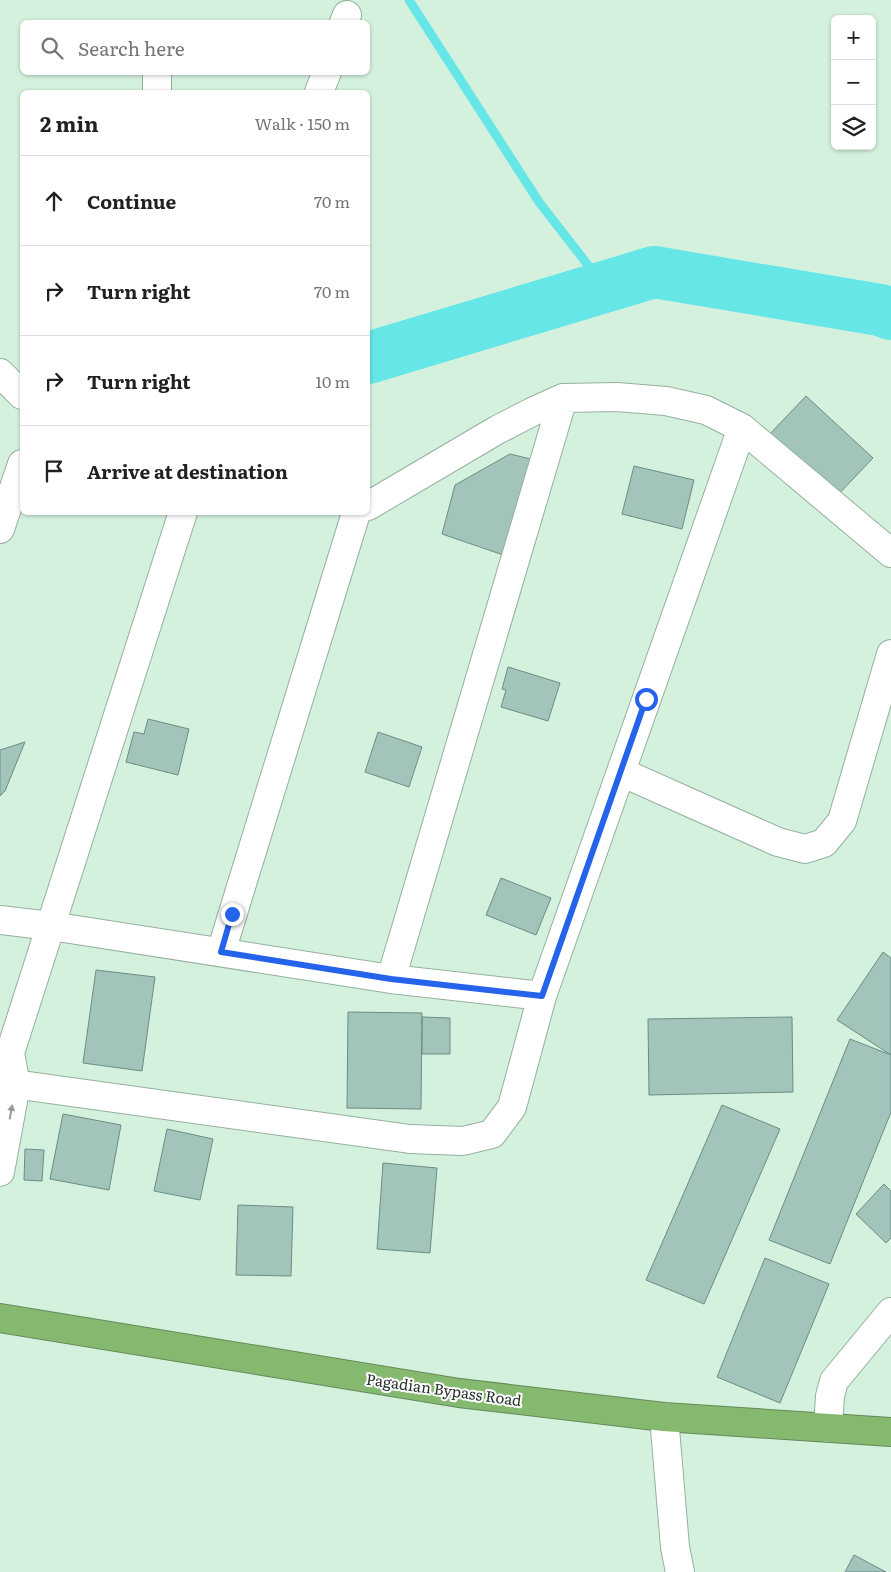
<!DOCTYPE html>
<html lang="en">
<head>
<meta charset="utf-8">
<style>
  :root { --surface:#fff; --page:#f6f6f6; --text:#202124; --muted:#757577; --line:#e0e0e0 }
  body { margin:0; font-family:Literata,serif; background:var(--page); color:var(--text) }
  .controls { position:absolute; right:15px; top:15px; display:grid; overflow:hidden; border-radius:8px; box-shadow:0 1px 4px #0004 }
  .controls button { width:45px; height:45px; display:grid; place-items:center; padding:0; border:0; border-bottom:1px solid var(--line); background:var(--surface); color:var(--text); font:25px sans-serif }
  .stop { position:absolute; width:15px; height:15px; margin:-11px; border:4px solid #2563eb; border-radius:50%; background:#fff }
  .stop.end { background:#2563eb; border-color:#fff; box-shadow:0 1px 5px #0008 }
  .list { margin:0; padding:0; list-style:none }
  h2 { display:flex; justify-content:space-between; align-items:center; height:65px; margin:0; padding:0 20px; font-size:21px }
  h2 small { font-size:16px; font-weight:400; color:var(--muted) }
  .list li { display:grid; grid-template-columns:32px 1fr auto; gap:15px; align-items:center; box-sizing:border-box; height:90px; padding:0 20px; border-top:1px solid var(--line) }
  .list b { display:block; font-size:19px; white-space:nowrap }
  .list em { font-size:16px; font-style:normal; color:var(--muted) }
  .icon { flex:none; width:28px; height:28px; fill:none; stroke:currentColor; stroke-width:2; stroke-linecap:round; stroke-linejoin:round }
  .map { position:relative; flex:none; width:891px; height:1572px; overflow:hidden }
  .search { position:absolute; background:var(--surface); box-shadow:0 1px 4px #0004; left:20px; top:20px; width:350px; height:55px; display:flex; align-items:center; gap:12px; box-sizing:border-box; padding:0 18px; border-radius:8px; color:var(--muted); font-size:19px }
  .panel { position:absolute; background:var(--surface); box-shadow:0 1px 4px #0004; left:20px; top:90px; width:350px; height:425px; border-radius:8px }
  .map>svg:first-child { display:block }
</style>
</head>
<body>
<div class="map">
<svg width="891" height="1572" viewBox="0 0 891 1572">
  <rect width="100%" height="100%" fill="#d4f1de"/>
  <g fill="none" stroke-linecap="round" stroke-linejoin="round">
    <path stroke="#67e6e7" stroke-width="9" d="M409,0l130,202 66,85"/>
    <path stroke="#67e6e7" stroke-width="52" d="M368,358l286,-86 226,38 11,4"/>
  </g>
  <path fill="#a2c4bb" stroke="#6c8d84" d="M806,396l67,62 -39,41 -67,-62z
    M510,454l25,6 -26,97 -67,-23 13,-49z
    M634,466l60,14 -12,49 -60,-15z
    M508,667l52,16 -12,38 -47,-14 5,-17 -4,-1z
    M148,719l41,10 -11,46 -52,-13 8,-30 10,2z
    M378,732l44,15 -13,40 -44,-15z
    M25,742l-20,49 -5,5v-46z
    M501,878l50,20 -15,37 -50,-20z
    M883,952l8,6v97l-54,-35z
    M96,970l59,7 -13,94 -59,-8z
    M348,1012l74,1 -1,96 -74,-1z
    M422,1017l28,1v36h-28z
    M792,1017l1,75 -144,3 -1,-76z
    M850,1039l41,16v57l-61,152 -61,-24z
    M722,1105l58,24 -76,175 -58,-24z
    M63,1114l58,11 -12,65 -59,-11z
    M167,1129l46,10 -13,61 -46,-9z
    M25,1149l19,1 -2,31 -18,-1z
    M383,1163l54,5 -7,85 -53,-4z
    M884,1184l7,7v47l-5,5 -30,-29z
    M238,1205l55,2 -2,69 -55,-1z
    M765,1258l64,26 -49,119 -63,-26z
    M854,1555l32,17h-41z"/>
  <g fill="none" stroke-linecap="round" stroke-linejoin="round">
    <g stroke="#95b09e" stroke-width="30">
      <path id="minor" d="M344,22l3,-7
        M157,92v-20
        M319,92l8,-20
        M0,373l22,22
        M368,506l129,-76 35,-18 31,-14 54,-1 49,4 40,9 36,18 149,125
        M0,529l22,-65
        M621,772l157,70 27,7 19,-6 18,-22 49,-167
        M0,920l51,6 340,53 151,17
        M221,952l135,-439
        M391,979l172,-581
        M0,1082l410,57 53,2 29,-7 20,-27 30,-111 200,-568
        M0,1172l16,-87 -6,-32 173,-541
        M664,1417l11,130 5,25
        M828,1428l2,-32 4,-15 57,-69"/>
    </g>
    <g stroke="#648a58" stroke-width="30">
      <path id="highway" d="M0,1318l459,75 205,24 227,15"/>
    </g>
    <use href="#minor" stroke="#fff" stroke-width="28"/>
    <use href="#highway" stroke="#85b970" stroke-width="28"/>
  </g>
  <defs><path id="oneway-solid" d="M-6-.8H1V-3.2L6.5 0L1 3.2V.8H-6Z" transform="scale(1.25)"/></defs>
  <use fill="#949996" href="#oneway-solid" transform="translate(11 1112) rotate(-80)"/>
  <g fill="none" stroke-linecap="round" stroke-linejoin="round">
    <path stroke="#2563eb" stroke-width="6" d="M232,914l-11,38 170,27 151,17 104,-297"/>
  </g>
  <g text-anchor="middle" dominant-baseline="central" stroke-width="4" stroke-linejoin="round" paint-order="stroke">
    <g font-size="15" fill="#28332c" stroke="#fff">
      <text transform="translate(444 1389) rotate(8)">Pagadian Bypass Road</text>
    </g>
  </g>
</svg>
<div class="controls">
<button>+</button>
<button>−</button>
<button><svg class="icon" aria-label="layers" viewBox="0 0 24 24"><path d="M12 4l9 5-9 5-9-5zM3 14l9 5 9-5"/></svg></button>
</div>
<div class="stop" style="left:646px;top:699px"></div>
<div class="stop end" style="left:232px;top:914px"></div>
<div class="search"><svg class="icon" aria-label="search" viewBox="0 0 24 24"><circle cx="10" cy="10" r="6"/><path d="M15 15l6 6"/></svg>Search here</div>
<section class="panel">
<h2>2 min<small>Walk · 150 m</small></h2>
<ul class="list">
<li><svg class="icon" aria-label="ahead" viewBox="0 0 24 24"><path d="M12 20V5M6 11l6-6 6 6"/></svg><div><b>Continue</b></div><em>70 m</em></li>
<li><svg class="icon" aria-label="right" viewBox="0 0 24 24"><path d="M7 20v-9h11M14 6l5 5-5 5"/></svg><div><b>Turn right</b></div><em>70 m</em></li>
<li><svg class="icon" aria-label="right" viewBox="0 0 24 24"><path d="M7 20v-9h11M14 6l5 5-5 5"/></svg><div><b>Turn right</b></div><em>10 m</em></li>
<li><svg class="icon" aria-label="arrive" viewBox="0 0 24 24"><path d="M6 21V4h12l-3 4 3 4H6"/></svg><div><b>Arrive at destination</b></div></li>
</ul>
</section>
</div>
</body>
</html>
